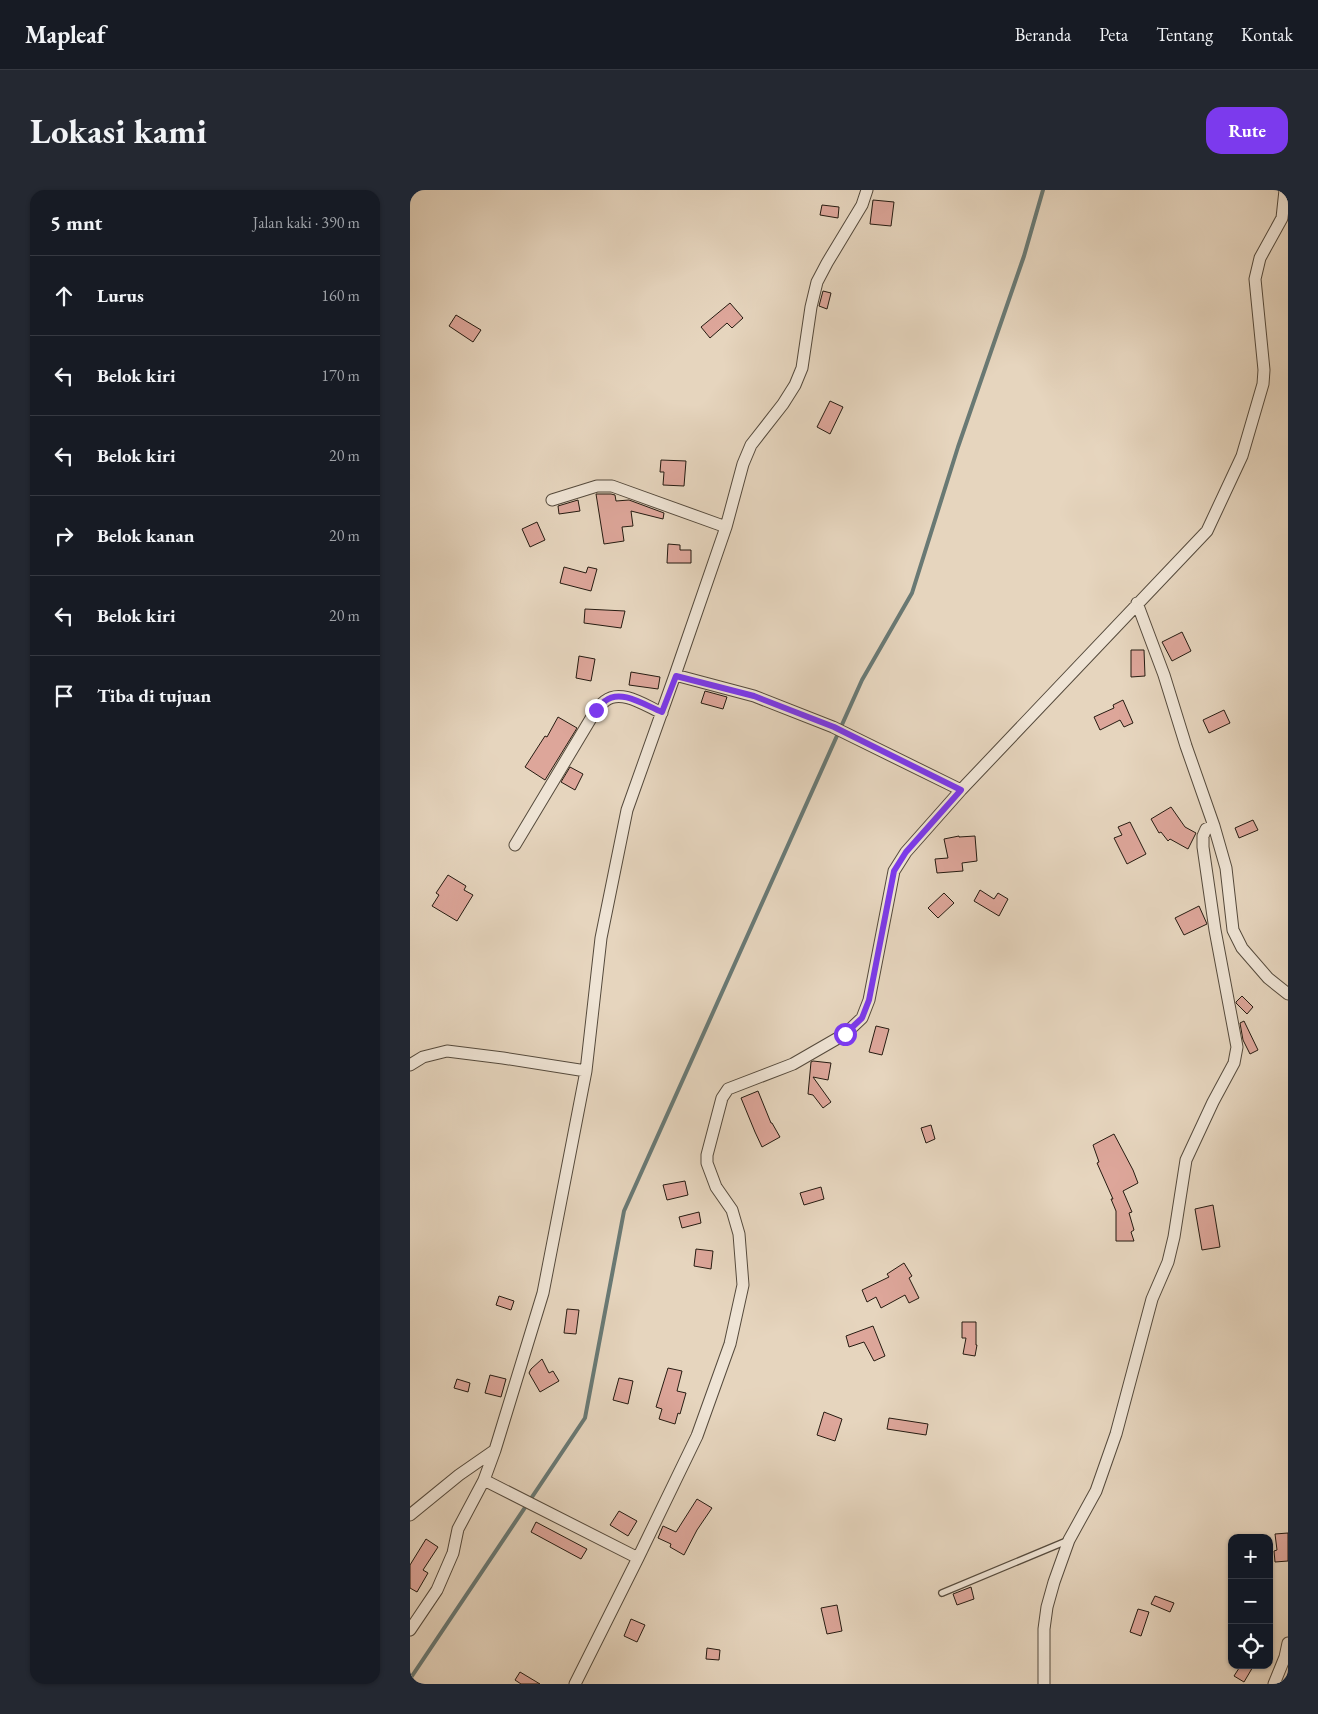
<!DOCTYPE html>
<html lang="id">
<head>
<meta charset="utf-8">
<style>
  :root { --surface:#171b24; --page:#242831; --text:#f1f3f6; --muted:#9ea1a6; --line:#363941; --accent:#7c3aed }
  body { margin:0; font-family:"EB Garamond",serif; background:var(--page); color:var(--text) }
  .controls { position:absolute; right:15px; bottom:15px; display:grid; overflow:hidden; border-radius:10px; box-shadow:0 1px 4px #0004 }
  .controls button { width:45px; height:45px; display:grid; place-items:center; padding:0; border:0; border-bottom:1px solid var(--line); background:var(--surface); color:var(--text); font:25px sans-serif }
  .stop { position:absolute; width:15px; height:15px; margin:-11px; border:4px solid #7c3aed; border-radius:50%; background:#fff }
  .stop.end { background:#7c3aed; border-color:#fff; box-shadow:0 1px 5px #0008 }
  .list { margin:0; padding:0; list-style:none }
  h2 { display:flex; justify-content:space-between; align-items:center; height:65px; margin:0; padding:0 20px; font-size:21px }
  h2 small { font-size:16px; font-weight:400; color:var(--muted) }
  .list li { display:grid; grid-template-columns:32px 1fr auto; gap:15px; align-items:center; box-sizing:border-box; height:80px; padding:0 20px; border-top:1px solid var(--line) }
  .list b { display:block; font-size:19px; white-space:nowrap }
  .list em { font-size:16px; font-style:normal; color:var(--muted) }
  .icon { flex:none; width:28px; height:28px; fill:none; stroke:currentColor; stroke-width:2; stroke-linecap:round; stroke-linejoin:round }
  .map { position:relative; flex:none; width:878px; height:1494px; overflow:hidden; border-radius:15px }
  header { display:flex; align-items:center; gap:30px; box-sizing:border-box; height:70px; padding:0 25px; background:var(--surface); border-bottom:1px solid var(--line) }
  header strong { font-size:24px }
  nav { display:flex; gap:28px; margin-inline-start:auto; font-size:18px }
  .intro { display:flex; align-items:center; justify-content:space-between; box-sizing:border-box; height:120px; padding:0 30px }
  h1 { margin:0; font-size:35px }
  .button { padding:12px 22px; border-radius:15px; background:var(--accent); color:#fff; font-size:18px; font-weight:700 }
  main { display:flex; gap:30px; padding:0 30px }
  aside { flex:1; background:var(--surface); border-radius:15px; box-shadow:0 1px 4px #0004 }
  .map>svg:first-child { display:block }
</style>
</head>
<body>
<header>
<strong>Mapleaf</strong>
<nav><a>Beranda</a><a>Peta</a><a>Tentang</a><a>Kontak</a></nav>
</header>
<div class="intro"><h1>Lokasi kami</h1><a class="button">Rute</a></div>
<main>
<aside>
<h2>5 mnt<small>Jalan kaki · 390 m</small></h2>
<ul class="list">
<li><svg class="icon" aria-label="ahead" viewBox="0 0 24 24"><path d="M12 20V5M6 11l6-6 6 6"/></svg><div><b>Lurus</b></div><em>160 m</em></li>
<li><svg class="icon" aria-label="left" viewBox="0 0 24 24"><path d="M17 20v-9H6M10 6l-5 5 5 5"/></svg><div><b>Belok kiri</b></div><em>170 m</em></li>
<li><svg class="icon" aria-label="left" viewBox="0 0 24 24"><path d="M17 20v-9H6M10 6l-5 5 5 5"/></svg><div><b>Belok kiri</b></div><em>20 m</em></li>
<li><svg class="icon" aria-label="right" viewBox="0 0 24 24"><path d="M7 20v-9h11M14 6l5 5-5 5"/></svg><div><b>Belok kanan</b></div><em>20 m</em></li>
<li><svg class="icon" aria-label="left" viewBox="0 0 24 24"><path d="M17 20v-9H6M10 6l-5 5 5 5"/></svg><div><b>Belok kiri</b></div><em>20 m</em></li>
<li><svg class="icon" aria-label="arrive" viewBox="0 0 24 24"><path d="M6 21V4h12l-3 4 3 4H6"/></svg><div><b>Tiba di tujuan</b></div></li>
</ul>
</aside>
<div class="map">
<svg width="878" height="1494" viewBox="0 0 878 1494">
  <rect width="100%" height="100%" fill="#e6d5be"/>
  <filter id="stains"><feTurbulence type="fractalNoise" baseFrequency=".004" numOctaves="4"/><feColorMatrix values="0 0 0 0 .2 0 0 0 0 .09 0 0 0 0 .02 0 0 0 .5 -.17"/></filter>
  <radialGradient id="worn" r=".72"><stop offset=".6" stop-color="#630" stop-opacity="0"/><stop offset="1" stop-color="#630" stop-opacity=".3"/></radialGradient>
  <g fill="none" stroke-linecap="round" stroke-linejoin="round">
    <path stroke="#697974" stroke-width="4" d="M0,1489l175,-261 39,-207 238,-531 50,-87 46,-146 66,-191 19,-66"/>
  </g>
  <path fill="#dda69a" stroke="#251b11" d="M463,10l21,2 -3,24 -21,-2z
    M412,15l17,2 -1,11 -18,-3z
    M413,101l8,2 -4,16 -8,-3z
    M320,113l13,15 -11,10 -5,-5 -17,15 -9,-11z
    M46,125l25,15 -8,12 -24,-16z
    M420,211l13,6 -13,27 -13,-7z
    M251,270l25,1 -2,25 -21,-1 1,-13h-4z
    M186,304h15l4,1 1,6 13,-1 35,13 -1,6 -32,-8 2,15 -11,1 2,14 -20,3z
    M168,310l2,11 -21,3 -1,-8z
    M127,332l8,18 -15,7 -8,-18z
    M258,354l12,1v5h11v13h-24z
    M154,377l22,6 2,-6 9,2 -6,22 -31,-8z
    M175,419l40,2 -4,17 -37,-5z
    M772,442l9,19 -19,10 -10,-19z
    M721,460h13l1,26 -14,1z
    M169,466l16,3 -4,22 -15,-3z
    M221,482l29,5 -2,12 -29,-4z
    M295,501l22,6 -4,12 -22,-6z
    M713,510l10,23 -9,4 -4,-7 -20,10 -6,-13 20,-9 -1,-3z
    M814,520l6,13 -21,10 -6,-13z
    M148,527l19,11 -32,52 -20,-13 20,-31 2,1z
    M160,577l13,7 -8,16 -14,-8z
    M761,617l14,20 11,6 -8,16 -18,-10 -2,2 -7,-9 -2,1 -8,-14z
    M843,630l5,10 -19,8 -4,-10z
    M720,632l16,32 -19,10 -13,-26 8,-3 -4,-8z
    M549,646v1l16,-1 2,25 -15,2 1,8 -26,2 -2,-14 13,-1 -4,-19z
    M38,685l18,11 -2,4 9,5 -16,26 -25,-15 7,-11 -3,-2z
    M570,700l14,9 4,-6 10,6 -9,17 -25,-15z
    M534,703l10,10 -16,15 -10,-10z
    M789,716l8,18 -23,11 -9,-17z
    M832,806l11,11 -6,7 -11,-11v-1z
    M834,831l14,29 -8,4 -7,-14 -3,-17z
    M466,836l13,3 -7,26 -13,-3z
    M403,871l18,2 -3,17 -15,-3 18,25 -8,6 -10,-13 -5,-1 3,-32z
    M348,901l13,32h1l8,14 -18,10 -7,-15 -14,-34z
    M521,935l4,14 -9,4 -5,-15z
    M704,944l19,36 5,13 -15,8 9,21 -3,1 5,17 -3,2 3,9h-18v-30l-5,-12h2l-16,-36 2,-1 -6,-17z
    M275,991l3,14 -21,5 -4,-15z
    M411,997l3,12 -20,6 -4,-12z
    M803,1015l7,42 -18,3 -7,-41z
    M289,1022l2,11 -19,5 -3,-11z
    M286,1059l17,2 -2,18 -17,-3z
    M494,1073l8,13 -3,2 10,20 -10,5 -4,-8 -24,13 -5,-11 -9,5 -5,-12 27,-13 -2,-3z
    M89,1106l15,5 -3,9 -15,-5z
    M157,1119l12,1 -3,24 -12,-1z
    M552,1132h14v23h1l-2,11 -12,-2 3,-16h-4z
    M463,1136l12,30 -11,5 -10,-19 -15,5 -3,-11z
    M132,1169l7,14 4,-2 6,10 -19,11 -11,-19 2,-4z
    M258,1178l14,3 -5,20 9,2 -6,21 -2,-1 -3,11 -16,-5 3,-10 -6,-2z
    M80,1185l16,4 -5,18 -16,-4z
    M209,1188l14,3 -5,23 -15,-4z
    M47,1189l13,4 -2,9 -14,-4z
    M414,1222l18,7 -7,22 -18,-6z
    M479,1228l39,6 -2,11 -39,-6z
    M287,1309l15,9 -15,22 -13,25 -14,-8 1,-3 -13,-6 5,-12 13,6z
    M209,1321l18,10 -9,15 -18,-11z
    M126,1332l51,27 -6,10 -50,-27z
    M878,1343v28l-13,1 -1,-11 3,-1 -2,-16z
    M16,1349l12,8 -15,23 5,3 -11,19 -7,-4v-23z
    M561,1397l3,12 -17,6 -4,-11z
    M745,1406l19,7 -4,9 -19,-8z
    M427,1415l5,26 -15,3 -6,-26z
    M728,1419l11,3 -8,24 -11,-4z
    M221,1429l14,6 -8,17 -13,-6z
    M297,1458l13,2 -1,10 -13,-1z
    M831,1475h13l-10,17 -10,-6z
    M110,1482l20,12h-19l-6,-4z"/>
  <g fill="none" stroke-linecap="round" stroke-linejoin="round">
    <g stroke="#554a3c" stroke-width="8">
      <path id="service" d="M532,1403l127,-53"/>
    </g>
    <g stroke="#554a3c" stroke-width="13">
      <path id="minor" d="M142,310l45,-14h15l114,41
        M727,413l27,72 22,71 28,80 12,42 7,62 9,18 26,30 20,16
        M265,485l79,21 79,31 128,63
        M105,655l81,-135c3,-3 5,-6 9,-9 16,-13 41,5 57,12
        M0,875l13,-8 24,-6 56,7 83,13
        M0,1325l49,-40 36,-25
        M228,1368l-154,-78 11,-30 48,-157 43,-222 15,-133 26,-128 48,-135 51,-148 17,-63 8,-19 32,-41 12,-19 7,-17 9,-61 6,-25 10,-19 35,-58 5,-15
        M0,1440l27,-40 16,-37 5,-24 26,-49
        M165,1494l63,-126 59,-122 33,-92 13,-59 -4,-51 -7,-24 -16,-23 -9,-24v-8l15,-57 6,-9 65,-25 52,-30 17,-16 7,-18 25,-129 12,-19 55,-62 246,-259 35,-75 21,-72 1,-14 -9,-91 5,-21 22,-40 3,-28
        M634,1494v-55l3,-22 7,-25 15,-42 27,-49 20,-57 36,-135 16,-37 6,-25 12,-77 27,-58 21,-39 3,-16 -22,-117 -12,-83v-11l3,-7 8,-3
        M864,1494l11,-27 3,-14"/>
    </g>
    <use href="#service" stroke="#efe4d5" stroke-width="5.5"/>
    <use href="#minor" stroke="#efe4d5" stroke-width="11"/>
  </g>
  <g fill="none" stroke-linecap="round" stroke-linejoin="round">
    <path stroke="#7c3aed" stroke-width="6" d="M186,520c3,-3 5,-6 9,-9 16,-13 41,5 57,11l14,-36 78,20 80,31 127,63 -55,62 -12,19 -25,129 -7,18 -17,16"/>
  </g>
  <rect width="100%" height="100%" filter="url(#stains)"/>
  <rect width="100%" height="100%" fill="url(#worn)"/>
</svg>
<div class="controls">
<button>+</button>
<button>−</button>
<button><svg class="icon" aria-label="locate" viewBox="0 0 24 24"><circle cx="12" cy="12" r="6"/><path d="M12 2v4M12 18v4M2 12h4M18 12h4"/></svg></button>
</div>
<div class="stop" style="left:435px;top:844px"></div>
<div class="stop end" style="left:186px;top:520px"></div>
</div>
</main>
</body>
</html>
